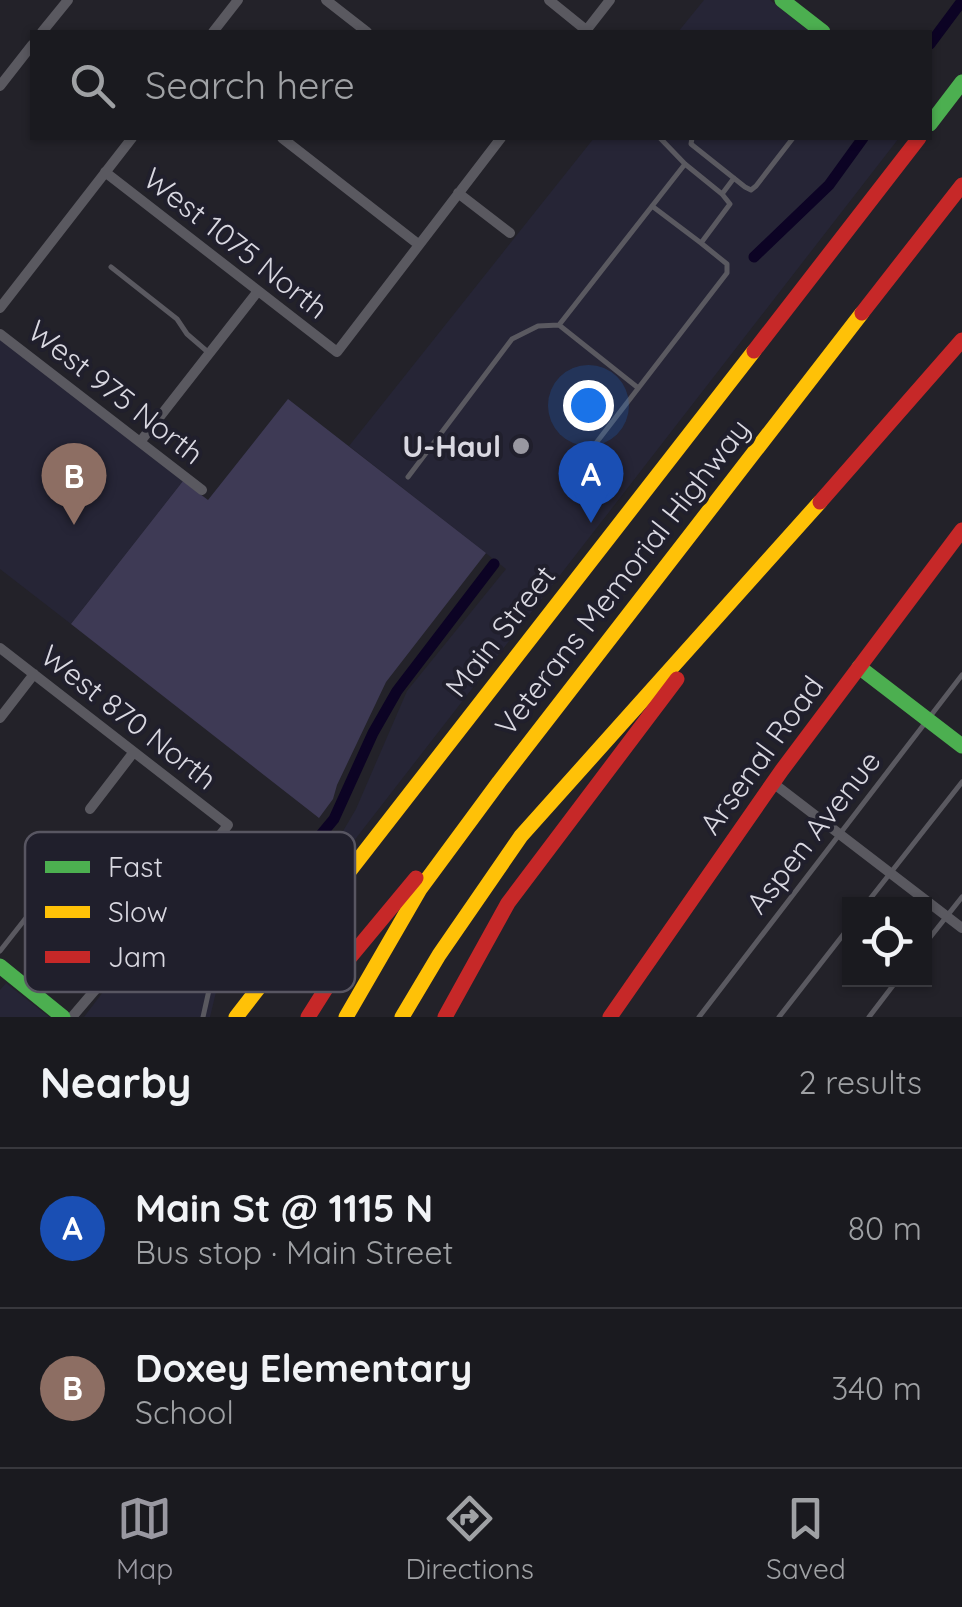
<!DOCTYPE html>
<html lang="en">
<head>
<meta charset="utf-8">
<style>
  :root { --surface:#1a1a1f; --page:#232328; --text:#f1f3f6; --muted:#9fa1a4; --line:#38383d; --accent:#9998a1 }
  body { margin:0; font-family:Quicksand,sans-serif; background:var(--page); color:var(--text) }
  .controls { position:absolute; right:30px; bottom:30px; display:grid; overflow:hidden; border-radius:0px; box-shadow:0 2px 8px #0004 }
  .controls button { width:90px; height:90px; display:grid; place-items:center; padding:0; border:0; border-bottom:2px solid var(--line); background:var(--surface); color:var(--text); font:50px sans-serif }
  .you { position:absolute; left:588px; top:405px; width:35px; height:35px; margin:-25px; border:8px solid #fff; border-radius:50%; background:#1a73e8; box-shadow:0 0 0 15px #1a73e833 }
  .badge { display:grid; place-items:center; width:65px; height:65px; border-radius:50%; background:var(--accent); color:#fff; font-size:32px; font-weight:700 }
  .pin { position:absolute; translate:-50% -82px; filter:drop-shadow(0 2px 5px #0008) }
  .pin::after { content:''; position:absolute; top:52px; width:35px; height:30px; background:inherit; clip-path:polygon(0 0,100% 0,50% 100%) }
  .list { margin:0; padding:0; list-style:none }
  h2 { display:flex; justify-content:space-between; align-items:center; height:130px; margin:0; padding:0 40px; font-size:42px }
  h2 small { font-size:32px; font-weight:400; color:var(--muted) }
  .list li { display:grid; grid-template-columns:65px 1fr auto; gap:30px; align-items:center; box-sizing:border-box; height:160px; padding:0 40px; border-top:2px solid var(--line) }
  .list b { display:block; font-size:38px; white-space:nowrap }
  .list p { margin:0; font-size:32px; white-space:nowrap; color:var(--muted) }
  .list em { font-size:32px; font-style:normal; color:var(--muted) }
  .icon { flex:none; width:55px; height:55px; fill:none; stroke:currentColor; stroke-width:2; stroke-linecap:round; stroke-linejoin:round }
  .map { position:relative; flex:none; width:962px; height:1017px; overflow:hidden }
  .search { position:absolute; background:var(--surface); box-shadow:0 2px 8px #0004; left:30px; right:30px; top:30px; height:110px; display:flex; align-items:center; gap:25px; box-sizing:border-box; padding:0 35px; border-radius:0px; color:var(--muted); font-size:38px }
  .sheet { height:450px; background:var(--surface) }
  nav { display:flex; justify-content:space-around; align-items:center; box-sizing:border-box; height:140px; border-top:2px solid var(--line); background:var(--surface); font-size:28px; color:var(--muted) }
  nav a { display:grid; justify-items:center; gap:5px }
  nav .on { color:var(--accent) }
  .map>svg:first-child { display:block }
</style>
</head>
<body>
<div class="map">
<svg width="962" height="1017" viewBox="0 0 962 1017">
  <rect width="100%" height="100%" fill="#232229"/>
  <path fill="#262536" d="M704,0h66l40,32h-132z
    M594,138h305l-549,708 -11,-8 17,-29 51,-118 99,-122 -157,-123z
    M0,339l183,142 -112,143 -71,-55z
    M232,926l-22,91h-126l44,-58 21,-18 45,31z
    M6,983l43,34h-49v-27z"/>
  <path fill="#3e3a55" d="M288,399l198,154 -100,129 -49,103 -4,14 -14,19 -248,-194 112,-143 25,19z"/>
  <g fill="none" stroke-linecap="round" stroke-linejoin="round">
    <path stroke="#0c0324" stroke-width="11" d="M930,44l32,-43
      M754,257l75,-72 34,-47
      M236,971l1,-11 34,-65 63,-76 39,-86 24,-42 97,-127"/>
    <path stroke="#5a5960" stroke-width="5" d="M692,138l-1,6 54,43 6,3 5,-4 37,-48
      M722,194l12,-16
      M652,206l49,37
      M111,267l66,52 10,15 22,19
      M559,325l126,-161
      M576,469l151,-196v-9l-26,-21 29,-39 -8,-10 -37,-30 -25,-26
      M408,477l104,-138 26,-13 21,-1 78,62
      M866,904l96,-122
      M924,945l38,-48
      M0,951l33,-42
      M203,1017l13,-58
      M699,1017l263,-342
      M779,1017l71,-91
      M869,1017l29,-38"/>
    <path stroke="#5a5960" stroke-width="10" d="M326,0l41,32
      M549,0l37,30
      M42,32l26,-32
      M213,32l25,-32
      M585,32l25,-32
      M0,86l32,-41
      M282,138l136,106
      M105,172l232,180 164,-214
      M458,193l52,40
      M0,308l132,-170
      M0,334l202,156
      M140,442l118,-151
      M0,648l228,177 -86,110 -70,82
      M0,718l34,-44
      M773,783l189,145
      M90,809l43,-56"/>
    <path stroke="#4caf50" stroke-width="15" d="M782,0l41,32
      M930,124l32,-42
      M859,667l103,79
      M0,966l63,51"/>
    <path stroke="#ffc107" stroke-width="15" d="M236,1017l518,-666
      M346,1017l74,-128 79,-107 363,-469
      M402,1017l37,-62 82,-119 299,-334"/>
    <path stroke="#c62828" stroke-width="15" d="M862,313l100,-128
      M754,351l165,-213
      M820,502l142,-162
      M308,1017l24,-38 84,-101
      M445,1017l63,-114 169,-224
      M610,1017l172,-247 180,-240"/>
  </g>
  <circle fill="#9998a1" stroke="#201f2c" stroke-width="4" cx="521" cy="446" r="10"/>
  <g text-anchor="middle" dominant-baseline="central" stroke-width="8" stroke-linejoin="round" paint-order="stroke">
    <g font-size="30" fill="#d9d8e1" stroke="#201f2c">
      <text transform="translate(236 243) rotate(38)">West 1075 North</text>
      <text transform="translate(116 392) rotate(38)">West 975 North</text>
      <text transform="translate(622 577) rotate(-52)">Veterans Memorial Highway</text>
      <text transform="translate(500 631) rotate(-52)">Main Street</text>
      <text transform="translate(129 717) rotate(38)">West 870 North</text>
      <text transform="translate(761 755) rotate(-54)">Arsenal Road</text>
      <text transform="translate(813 832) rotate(-52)">Aspen Avenue</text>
    </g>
    <g font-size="30" font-weight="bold" fill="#d9d8e1" stroke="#201f2c" text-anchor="end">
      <text x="501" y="446">U-Haul</text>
    </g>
  </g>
  <rect x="25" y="832" width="330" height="160" rx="15" fill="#201f2c" stroke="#585662" stroke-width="2.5"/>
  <rect x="45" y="861" width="45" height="12" fill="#4caf50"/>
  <rect x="45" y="906" width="45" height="12" fill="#ffc107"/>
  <rect x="45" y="951" width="45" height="12" fill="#c62828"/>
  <g font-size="28" fill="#d9d8e1">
    <text x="108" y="877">Fast</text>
    <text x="108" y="922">Slow</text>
    <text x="108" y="967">Jam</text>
  </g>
</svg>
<div class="controls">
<button><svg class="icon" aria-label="locate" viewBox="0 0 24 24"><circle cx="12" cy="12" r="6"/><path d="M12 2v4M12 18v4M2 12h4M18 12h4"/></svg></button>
</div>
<div class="you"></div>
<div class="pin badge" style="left:591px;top:523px;background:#1a4fb4">A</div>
<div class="pin badge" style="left:74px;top:525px;background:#8d6e63">B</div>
<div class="search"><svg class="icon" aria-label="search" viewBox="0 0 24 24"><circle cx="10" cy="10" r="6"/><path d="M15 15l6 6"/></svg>Search here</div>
</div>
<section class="sheet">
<h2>Nearby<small>2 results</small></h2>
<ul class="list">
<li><span class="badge" style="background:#1a4fb4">A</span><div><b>Main St @ 1115 N</b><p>Bus stop · Main Street</p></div><em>80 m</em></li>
<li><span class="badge" style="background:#8d6e63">B</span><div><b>Doxey Elementary</b><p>School</p></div><em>340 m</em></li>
</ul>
</section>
<nav>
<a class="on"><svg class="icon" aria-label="map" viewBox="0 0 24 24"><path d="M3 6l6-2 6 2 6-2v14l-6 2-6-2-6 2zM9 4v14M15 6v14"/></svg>Map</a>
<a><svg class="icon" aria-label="directions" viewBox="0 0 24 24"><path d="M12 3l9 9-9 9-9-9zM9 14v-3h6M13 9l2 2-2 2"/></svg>Directions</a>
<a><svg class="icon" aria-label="saved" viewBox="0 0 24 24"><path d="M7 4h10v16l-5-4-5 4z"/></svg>Saved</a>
</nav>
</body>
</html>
